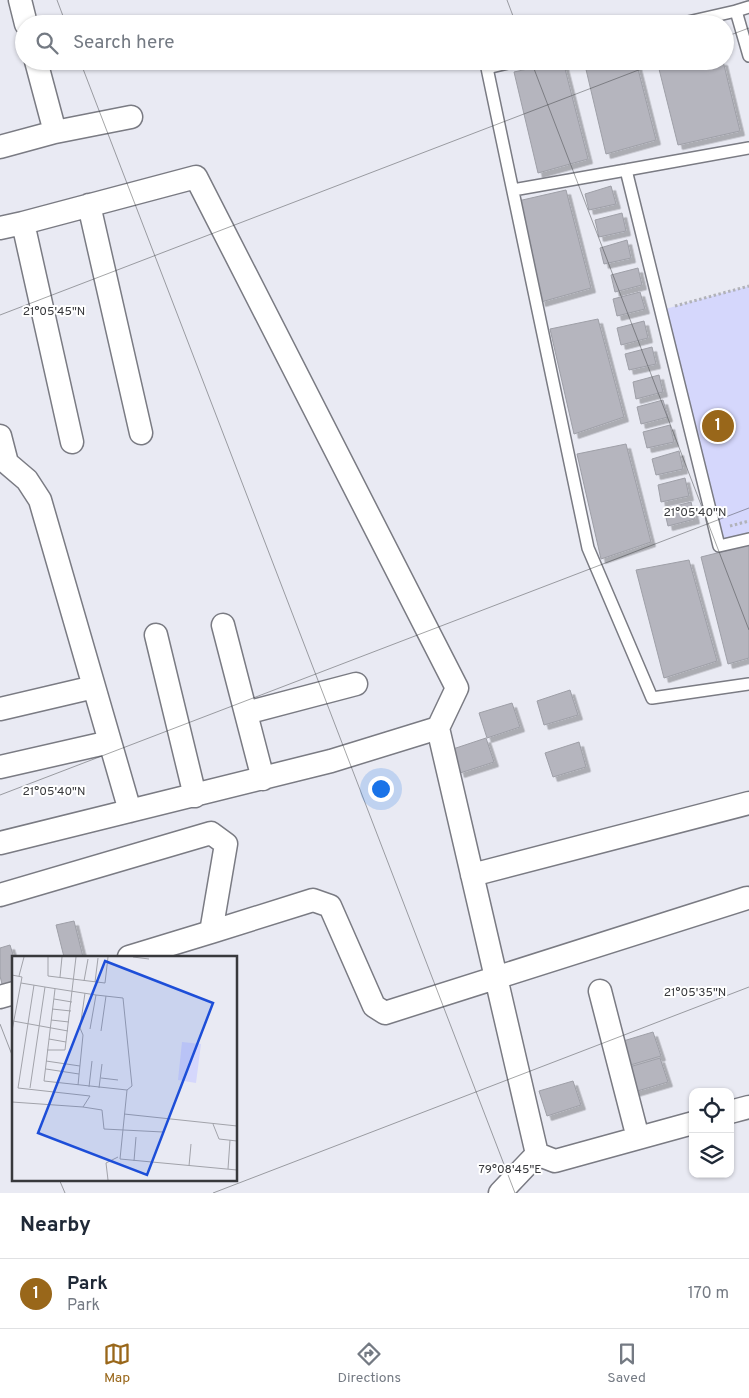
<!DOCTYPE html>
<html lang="en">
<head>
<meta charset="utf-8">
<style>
  :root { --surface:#fff; --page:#f6f6f7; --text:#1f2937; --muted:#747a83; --line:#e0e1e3; --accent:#99671a }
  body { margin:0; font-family:Overpass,sans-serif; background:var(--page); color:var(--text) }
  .controls { position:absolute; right:15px; bottom:15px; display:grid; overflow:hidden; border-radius:10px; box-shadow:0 1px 4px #0004 }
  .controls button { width:45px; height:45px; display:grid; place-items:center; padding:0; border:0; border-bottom:1px solid var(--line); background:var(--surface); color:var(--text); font:25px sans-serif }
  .you { position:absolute; left:380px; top:788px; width:18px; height:18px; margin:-12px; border:4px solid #fff; border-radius:50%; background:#1a73e8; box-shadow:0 0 0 8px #1a73e833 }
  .badge { display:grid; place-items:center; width:32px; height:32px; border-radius:50%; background:var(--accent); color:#fff; font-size:16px; font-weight:700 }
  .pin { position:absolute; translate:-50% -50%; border:2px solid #fff; box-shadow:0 1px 5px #0006 }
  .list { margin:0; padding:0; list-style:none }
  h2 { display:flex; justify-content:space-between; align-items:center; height:65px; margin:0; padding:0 20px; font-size:21px }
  h2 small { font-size:16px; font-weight:400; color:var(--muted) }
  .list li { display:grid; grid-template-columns:32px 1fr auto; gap:15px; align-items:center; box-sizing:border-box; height:70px; padding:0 20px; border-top:1px solid var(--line) }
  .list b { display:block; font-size:19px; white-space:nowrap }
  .list p { margin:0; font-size:16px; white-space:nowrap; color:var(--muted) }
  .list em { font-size:16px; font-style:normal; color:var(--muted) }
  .icon { flex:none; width:28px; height:28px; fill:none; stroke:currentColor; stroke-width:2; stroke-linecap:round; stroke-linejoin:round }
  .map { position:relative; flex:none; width:749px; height:1193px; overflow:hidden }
  .search { position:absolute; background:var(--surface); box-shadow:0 1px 4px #0004; left:15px; right:15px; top:15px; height:55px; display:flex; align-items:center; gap:12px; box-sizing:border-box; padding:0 18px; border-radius:28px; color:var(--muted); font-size:19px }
  .sheet { height:135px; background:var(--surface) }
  nav { display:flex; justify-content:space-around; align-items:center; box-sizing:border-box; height:70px; border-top:1px solid var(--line); background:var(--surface); font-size:14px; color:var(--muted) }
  nav a { display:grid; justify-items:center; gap:2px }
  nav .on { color:var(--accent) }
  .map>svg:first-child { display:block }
</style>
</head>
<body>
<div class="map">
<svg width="749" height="1193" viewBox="0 0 749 1193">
  <defs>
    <filter id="shadow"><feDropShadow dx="4.5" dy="4.5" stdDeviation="0" flood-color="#0004"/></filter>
  </defs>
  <rect width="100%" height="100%" fill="#e9eaf3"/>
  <path fill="#d5d7fc" d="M749,286v254l-30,6 -61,-235z"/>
  <path fill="#b5b5be" stroke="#9e9fa7" filter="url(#shadow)" d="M563,61l25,98 -50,14 -24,-101z
    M584,61h52l20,79 -50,14z
    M657,61h66l17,70 -62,14z
    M611,186l5,18 -27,6 -4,-16z
    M566,190l25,98 -50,14 -23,-101z
    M622,213l4,18 -27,6 -4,-17z
    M627,240l4,18 -27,6 -4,-16z
    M638,268l4,17 -27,7 -4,-17z
    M640,292l5,17 -28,7 -4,-17z
    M598,319l26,98 -50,17 -24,-105z
    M644,321l4,17 -27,7 -4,-17z
    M652,347l4,17 -27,6 -4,-16z
    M659,375l4,17 -27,7 -3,-17z
    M663,400l5,17 -27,7 -4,-17z
    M670,425l4,17 -27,6 -4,-16z
    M626,444l25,98 -50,17 -24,-105z
    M679,451l4,18 -27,6 -4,-16z
    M685,478l4,18 -28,6 -3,-17z
    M691,502l4,17 -27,7 -4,-17z
    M749,545v113l-21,6 -27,-107z
    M689,560l28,101 -53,17 -28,-108z
    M570,690l8,25 -34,10 -7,-24z
    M512,703l8,24 -33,11 -8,-25z
    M486,738l8,24 -34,11 -7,-24z
    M579,742l7,25 -33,10 -8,-24z
    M74,921l9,36h-19l-8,-32z
    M10,945l4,13v27l-11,3 -3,-12v-28z
    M653,1032l8,24 -34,10 -7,-24z
    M660,1058l8,24 -34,10 -8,-24z
    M573,1081l8,24 -34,11 -8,-25z"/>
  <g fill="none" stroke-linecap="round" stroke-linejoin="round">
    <g stroke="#7a7b83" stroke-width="14">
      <path id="lane" d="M749,7l-13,4 13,45
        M679,24l57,-13
        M516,61l-29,7 101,480 64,150 97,-14
        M749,148l-123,22 93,376 30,-7
        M513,190l113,-20"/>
    </g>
    <g stroke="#7a7b83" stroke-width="25">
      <path id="street" d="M20,0l6,24
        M55,132l76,-15
        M0,147l55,-15 -19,-71
        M89,205l52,228
        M0,228l23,-5 49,219
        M0,436l7,27 20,17 13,20 90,311
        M223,625l40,154
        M156,635l39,161
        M0,709l94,-22
        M246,713l110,-29
        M438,728l99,426 18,7 138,-38
        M0,767l110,-25
        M0,843l331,-82 107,-33 19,-40 -261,-511 -173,46
        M472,875l277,-72
        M0,895l211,-62 15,11 -15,88 -82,25
        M211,932l102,-32 17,6 44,100 11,7 362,-115
        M600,991l38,147
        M0,997l14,-4
        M730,1112l19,-5
        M500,1193l37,-39"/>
    </g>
    <path stroke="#b1b2b9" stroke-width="3" stroke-dasharray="2.5 2.5" stroke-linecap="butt" d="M675,306l74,-20
      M730,526l19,-5"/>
    <use href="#lane" stroke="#fff" stroke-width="11"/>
    <use href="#street" stroke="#fff" stroke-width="22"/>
  </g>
  <path fill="none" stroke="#38393c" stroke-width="1" stroke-opacity="0.45" d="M57,0l9,24M507,0l9,24M725,37l24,-9M80,61l435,1132M531,61l218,569M0,315l662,-254M0,795l749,-287M0,1024l14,36M59,1179l6,14M213,1193l536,-206"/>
  <g transform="translate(12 956)">
    <rect width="225" height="225" fill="#e9eaf3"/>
    <path d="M170,86l19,2 -5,39 -18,-3z" fill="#d5d7fc"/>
    <path fill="none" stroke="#a2a3aa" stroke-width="1" d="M36,1v19l57,7 3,-26M121,1l16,2M0,19l10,2 -10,54M7,20l5,-19M48,21l2,-20M72,25l4,-22M83,26l3,-24M9,27l24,4 -15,101M33,31l51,8 -6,34M43,33l-11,92 83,9 5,-4 -9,-88 -27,-3M42,43l18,3M40,53l19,2M39,64l18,2M1,65l55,10M89,75l5,-35M37,83l17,3M35,94h18l11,-93M34,105l34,5M34,113l33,5M89,122l17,2M66,129l5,-50 -3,-7 5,-35M77,131l3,-26M87,132l3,-24M115,134l-7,69 117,11M0,146l71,5 7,-11 -72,-8 16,-103M71,151l19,3 2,19 59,3M112,158l113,12M201,168l6,15 18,2M122,205l2,-24M177,210l2,-22M216,213l2,-29M96,224l-2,-17 12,-6"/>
    <path fill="#1d4ed8" fill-opacity="0.15" stroke="#1d4ed8" stroke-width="2.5" d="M93,5l108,42 -66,172 -109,-42z"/>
    <rect width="225" height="225" fill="none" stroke="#38393c" stroke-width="2.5"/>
  </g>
  <g font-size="12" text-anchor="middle" fill="#38393c" stroke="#fff" stroke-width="4" stroke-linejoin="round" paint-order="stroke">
    <text x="54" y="315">21°05'45"N</text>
    <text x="695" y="516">21°05'40"N</text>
    <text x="54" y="795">21°05'40"N</text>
    <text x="695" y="996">21°05'35"N</text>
    <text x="510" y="1173">79°08'45"E</text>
  </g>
</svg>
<div class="controls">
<button><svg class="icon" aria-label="locate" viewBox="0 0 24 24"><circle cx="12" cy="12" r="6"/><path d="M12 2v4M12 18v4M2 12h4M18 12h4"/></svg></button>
<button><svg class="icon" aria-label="layers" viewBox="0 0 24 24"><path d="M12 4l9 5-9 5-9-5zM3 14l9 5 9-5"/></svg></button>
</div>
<div class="you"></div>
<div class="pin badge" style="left:718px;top:426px">1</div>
<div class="search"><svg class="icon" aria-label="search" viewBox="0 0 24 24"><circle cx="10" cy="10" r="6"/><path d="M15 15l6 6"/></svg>Search here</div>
</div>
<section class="sheet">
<h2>Nearby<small></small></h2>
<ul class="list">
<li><span class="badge">1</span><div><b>Park</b><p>Park</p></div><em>170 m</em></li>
</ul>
</section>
<nav>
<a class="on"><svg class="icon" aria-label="map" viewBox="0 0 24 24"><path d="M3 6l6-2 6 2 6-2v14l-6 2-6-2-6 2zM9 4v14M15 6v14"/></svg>Map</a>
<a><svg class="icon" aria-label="directions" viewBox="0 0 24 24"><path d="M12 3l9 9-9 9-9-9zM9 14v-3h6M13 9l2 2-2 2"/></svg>Directions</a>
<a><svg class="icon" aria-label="saved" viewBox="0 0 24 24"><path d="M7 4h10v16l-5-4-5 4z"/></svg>Saved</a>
</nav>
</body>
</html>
